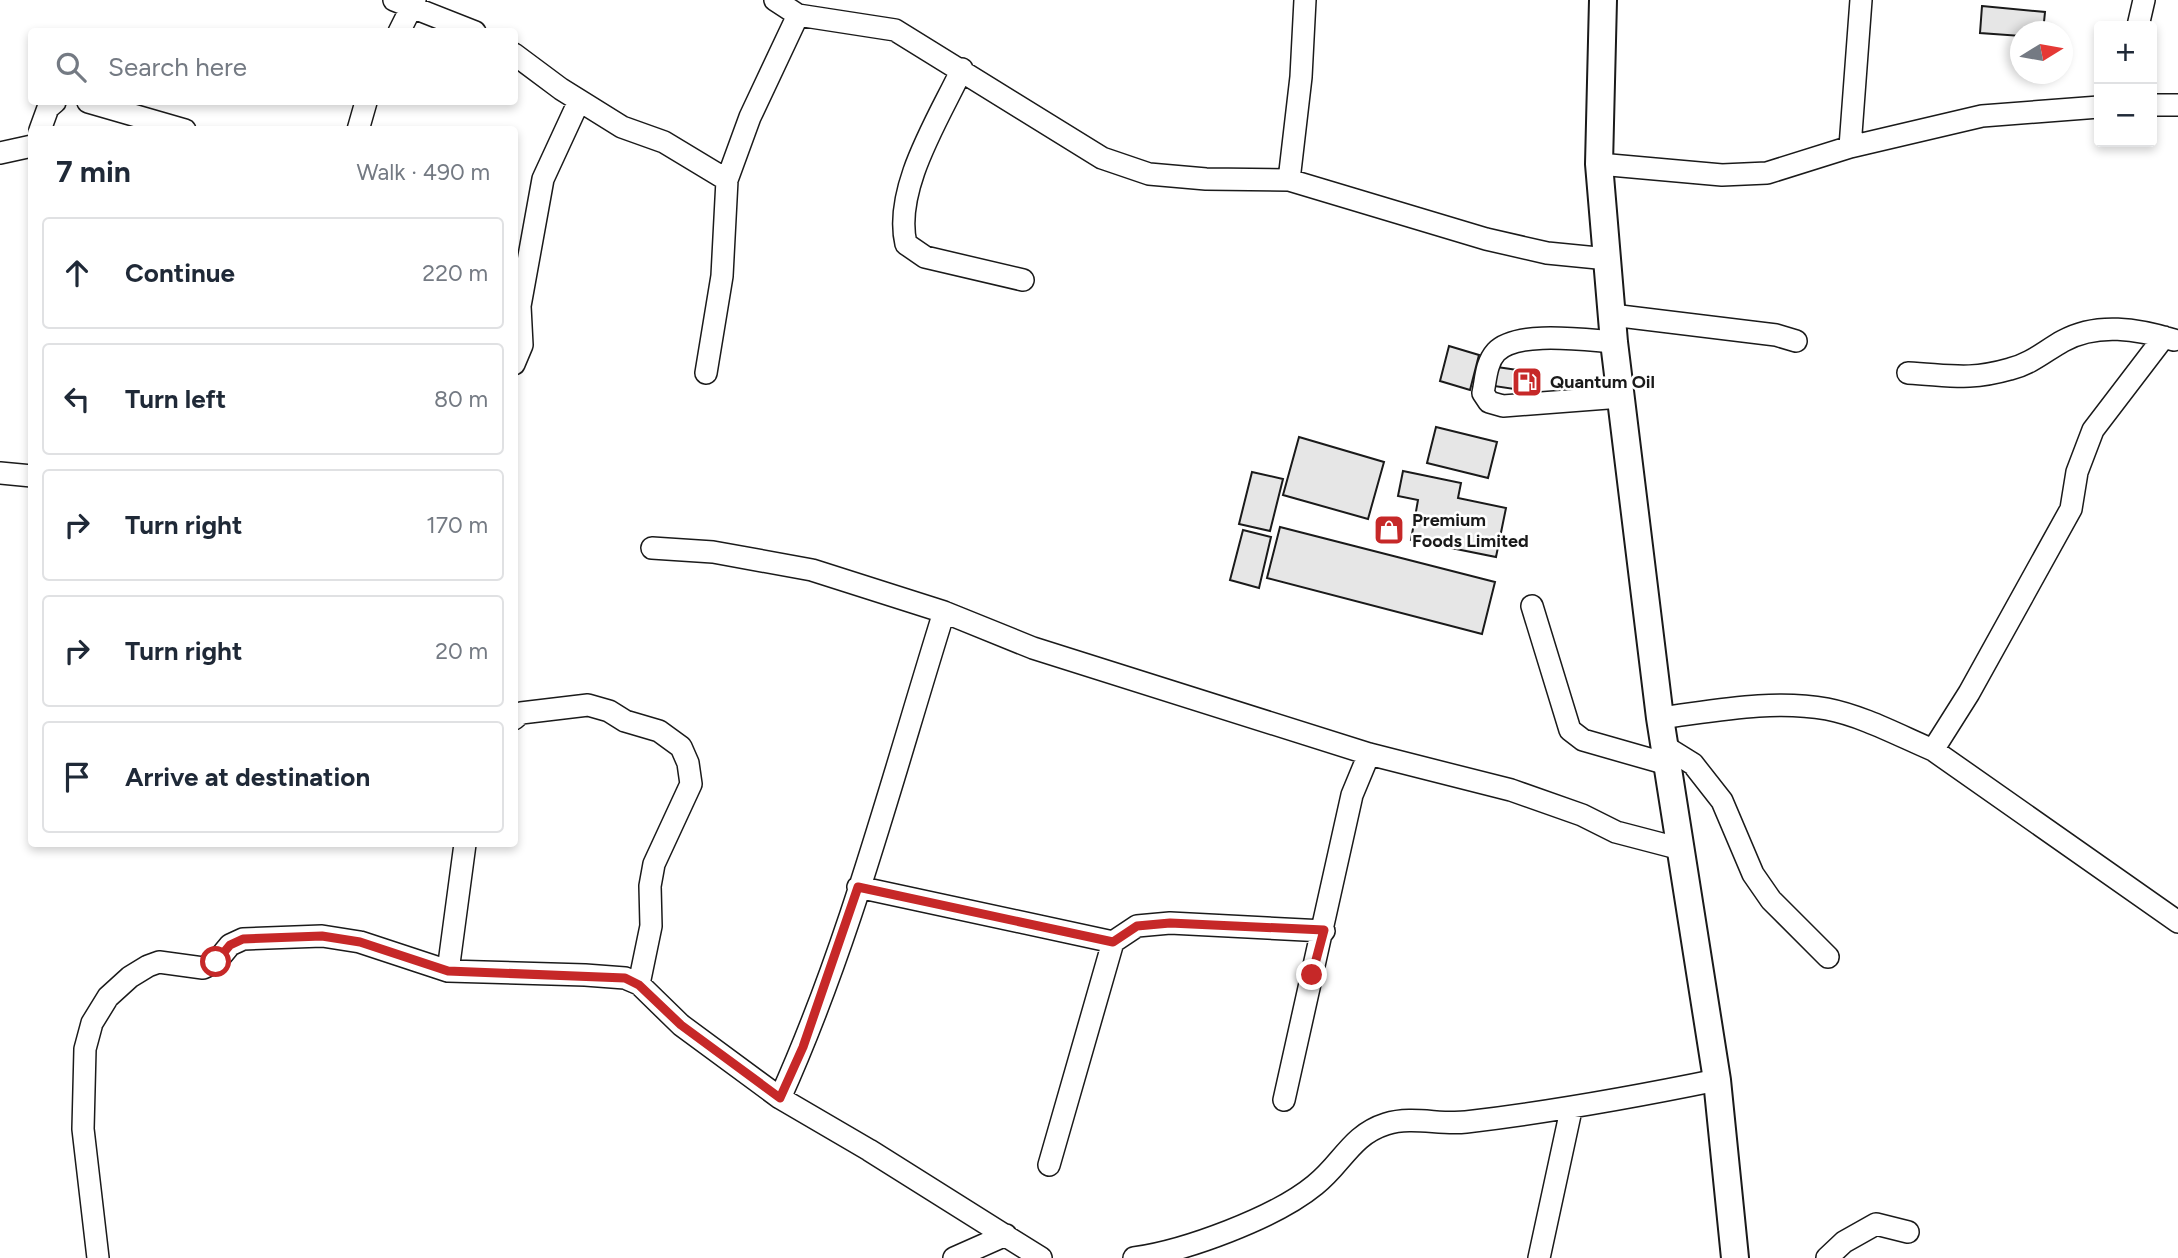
<!DOCTYPE html>
<html lang="en">
<head>
<meta charset="utf-8">
<style>
  :root { --surface:#fff; --page:#f2f2f3; --text:#1f2937; --muted:#747a83; --line:#e0e1e3 }
  body { margin:0; font-family:Figtree,sans-serif; background:var(--page); color:var(--text) }
  .controls { position:absolute; right:21px; top:21px; display:grid; overflow:hidden; border-radius:7px; box-shadow:0 4px 10px #0003 }
  .controls button { width:63px; height:63px; display:grid; place-items:center; padding:0; border:0; border-bottom:2px solid var(--line); background:var(--surface); color:var(--text); font:35px sans-serif }
  .compass { position:absolute; left:2010px; top:21px; width:63px; height:63px; border-radius:50%; background:var(--surface); box-shadow:0 4px 10px #0003; rotate:79deg }
  .stop { position:absolute; width:21px; height:21px; margin:-16px; border:5px solid #c62828; border-radius:50%; background:#fff }
  .stop.end { background:#c62828; border-color:#fff; box-shadow:0 2px 7px #0008 }
  .list { margin:0; padding:0; list-style:none }
  h2 { display:flex; justify-content:space-between; align-items:center; height:91px; margin:0; padding:0 28px; font-size:30px }
  h2 small { font-size:23px; font-weight:400; color:var(--muted) }
  .list li { display:grid; grid-template-columns:46px 1fr auto; gap:21px; align-items:center; box-sizing:border-box; height:112px; margin:0 14px 14px; padding:0 14px; border:2px solid var(--line); border-radius:7px }
  .list b { display:block; font-size:26px; white-space:nowrap }
  .list em { font-size:23px; font-style:normal; color:var(--muted) }
  .icon { flex:none; width:38px; height:38px; fill:none; stroke:currentColor; stroke-width:2; stroke-linecap:round; stroke-linejoin:round }
  .map { position:relative; flex:none; width:2178px; height:1258px; overflow:hidden }
  .search { position:absolute; background:var(--surface); box-shadow:0 4px 10px #0003; left:28px; top:28px; width:490px; height:77px; display:flex; align-items:center; gap:18px; box-sizing:border-box; padding:0 24px; border-radius:7px; color:var(--muted); font-size:26px }
  .panel { position:absolute; background:var(--surface); box-shadow:0 4px 10px #0003; left:28px; top:126px; width:490px; height:721px; border-radius:7px }
  .map>svg:first-child { display:block }
</style>
</head>
<body>
<div class="map">
<svg width="2178" height="1258" viewBox="0 0 2178 1258">
  <rect width="100%" height="100%" fill="#fff"/>
  <path fill="#e6e6e6" stroke="#1a1a1a" stroke-width="2" d="M1982,6l63,6 -2,20h-22v4l-41,-3z
    M1449,346l30,9 -9,35 -30,-9z
    M1497,367l40,6 -3,19 -40,-6z
    M1436,427l61,15 -9,36 -61,-15z
    M1299,437l85,25 -16,57 -85,-24z
    M1403,471l58,12 -3,15 48,10 -10,49 -85,-17 7,-40 -20,-4z
    M1252,472l31,7 -13,52 -31,-7z
    M1280,527l215,55 -13,52 -215,-56z
    M1243,530l28,7 -12,51 -29,-8z"/>
  <g fill="none" stroke-linecap="round" stroke-linejoin="round">
    <g stroke="#1a1a1a" stroke-width="24">
      <path id="minor" d="M394,0l81,32
        M775,0l23,15 97,15 207,128 47,16 57,5 83,1 197,59 61,14 61,6
        M2138,26l6,-26
        M399,32l16,-32
        M514,54l47,35 61,38 42,15 63,38
        M962,69c-23,49 -69,120 -56,175l19,13 98,23
        M88,102l97,28
        M2152,105h26
        M40,130l8,-22 7,-6
        M358,130l8,-28
        M1850,147l11,-147
        M0,153l32,-7
        M1599,164l123,11 45,-2 83,-26 132,-31 117,-9
        M1289,180l12,-103 4,-77
        M1612,315l164,20 20,6
        M1614,342c-29,-2 -97,-12 -118,10 -10,11 -10,27 -13,41l6,9 14,4 118,-9
        M514,364l8,-19 -2,-39 23,-127 36,-78
        M706,373l16,-97 5,-96 23,-63 48,-102
        M1908,373c42,2 60,8 102,-4 21,-5 35,-18 53,-28 34,-19 75,-12 111,-1
        M0,473l32,3
        M652,548l61,4 99,18 132,42 89,36 336,106 142,36 71,25 34,17 65,17
        M1532,606l38,124 13,10 84,24
        M1660,718c55,-7 112,-19 167,-9 36,7 73,27 106,41l245,172
        M514,719l7,-6 67,-8 21,6 16,10 34,10 22,16 7,16 3,21 -37,80 -4,22 1,40 -12,58
        M1664,746l29,18 29,37 31,73 18,26 57,57
        M1933,750l36,-57 102,-184 6,-37 16,-42 71,-93
        M858,887l255,55 24,-16 33,-3 154,8
        M448,971l17,-127
        M780,1098c70,-155 113,-323 164,-486
        M1284,1100l68,-305 17,-41
        M1049,1165l64,-223
        M98,1258l-15,-129 2,-80 7,-26 16,-26 22,-20 18,-11 11,-4 44,6 13,-6 14,-17 13,-6 79,-3 38,6 88,29 137,4 40,3 14,6 42,41 99,73 89,52 172,108
        M954,1258l52,-23
        M1134,1258c51,-7 141,-40 181,-73 27,-21 36,-50 71,-61 26,-8 54,1 80,-2 85,-10 168,-25 251,-42
        M1539,1258l32,-148
        M1827,1258l17,-16 32,-18 32,8"/>
    </g>
    <g stroke="#1a1a1a" stroke-width="30">
      <path id="major" d="M1603,0l-4,164 15,178 46,376 57,362 18,178"/>
    </g>
    <use href="#minor" stroke="#fff" stroke-width="21"/>
    <use href="#major" stroke="#fff" stroke-width="26"/>
  </g>
  <g fill="none" stroke-linecap="round" stroke-linejoin="round">
    <path stroke="#c62828" stroke-width="9" d="M216,962l14,-17 13,-6 79,-3 38,6 88,29 177,7 14,7 42,40 99,73 23,-51 55,-160 255,55 24,-16 33,-3 154,7 -12,45"/>
  </g>
  <defs>
    <g id="fuel-square" transform="scale(1.575)"><rect x="-9" y="-9" width="18" height="18" rx="4" fill="#c62828" stroke="#fff"/><path d="M-5.5-6h7V0h2V4h1.3V-2.5L3-4.5l.8-.8L6-3V5H2.5V1h-1V6h-7ZM-4.2-4.7v3.2H.2V-4.7Z" fill="#fff"/></g>
    <g id="shop-square" transform="scale(1.575)"><rect x="-9" y="-9" width="18" height="18" rx="4" fill="#c62828" stroke="#fff"/><path d="M-5-2.5h2.3a2.7 3.5 0 0 1 5.4 0H5L5.5 6h-11ZM-1.5-2.5h3a1.5 2.3 0 0 0-3 0Z" fill="#fff"/></g>
  </defs>
  <g fill-rule="evenodd">
    <use href="#fuel-square" x="1527" y="382"/>
    <use href="#shop-square" x="1389" y="530"/>
  </g>
  <g text-anchor="middle" dominant-baseline="central" stroke-width="5" stroke-linejoin="round" paint-order="stroke">
    <g font-size="18" font-weight="bold" fill="#1a1a1a" stroke="#fff" text-anchor="start">
      <text x="1550" y="382">Quantum Oil</text>
      <text x="1412" y="520">Premium<tspan x="1412" dy="21">Foods Limited</tspan></text>
    </g>
  </g>
</svg>
<div class="controls">
<button>+</button>
<button>−</button>
</div>
<svg class="compass" viewBox="-18 -18 36 36"><path d="M0-13l5 13h-10z" fill="#e53935"/><path d="M0 13l5-13h-10z" fill="#747a83"/></svg>
<div class="stop" style="left:216px;top:962px"></div>
<div class="stop end" style="left:1312px;top:975px"></div>
<div class="search"><svg class="icon" aria-label="search" viewBox="0 0 24 24"><circle cx="10" cy="10" r="6"/><path d="M15 15l6 6"/></svg>Search here</div>
<section class="panel">
<h2>7 min<small>Walk · 490 m</small></h2>
<ul class="list">
<li><svg class="icon" aria-label="ahead" viewBox="0 0 24 24"><path d="M12 20V5M6 11l6-6 6 6"/></svg><div><b>Continue</b></div><em>220 m</em></li>
<li><svg class="icon" aria-label="left" viewBox="0 0 24 24"><path d="M17 20v-9H6M10 6l-5 5 5 5"/></svg><div><b>Turn left</b></div><em>80 m</em></li>
<li><svg class="icon" aria-label="right" viewBox="0 0 24 24"><path d="M7 20v-9h11M14 6l5 5-5 5"/></svg><div><b>Turn right</b></div><em>170 m</em></li>
<li><svg class="icon" aria-label="right" viewBox="0 0 24 24"><path d="M7 20v-9h11M14 6l5 5-5 5"/></svg><div><b>Turn right</b></div><em>20 m</em></li>
<li><svg class="icon" aria-label="arrive" viewBox="0 0 24 24"><path d="M6 21V4h12l-3 4 3 4H6"/></svg><div><b>Arrive at destination</b></div></li>
</ul>
</section>
</div>
</body>
</html>
